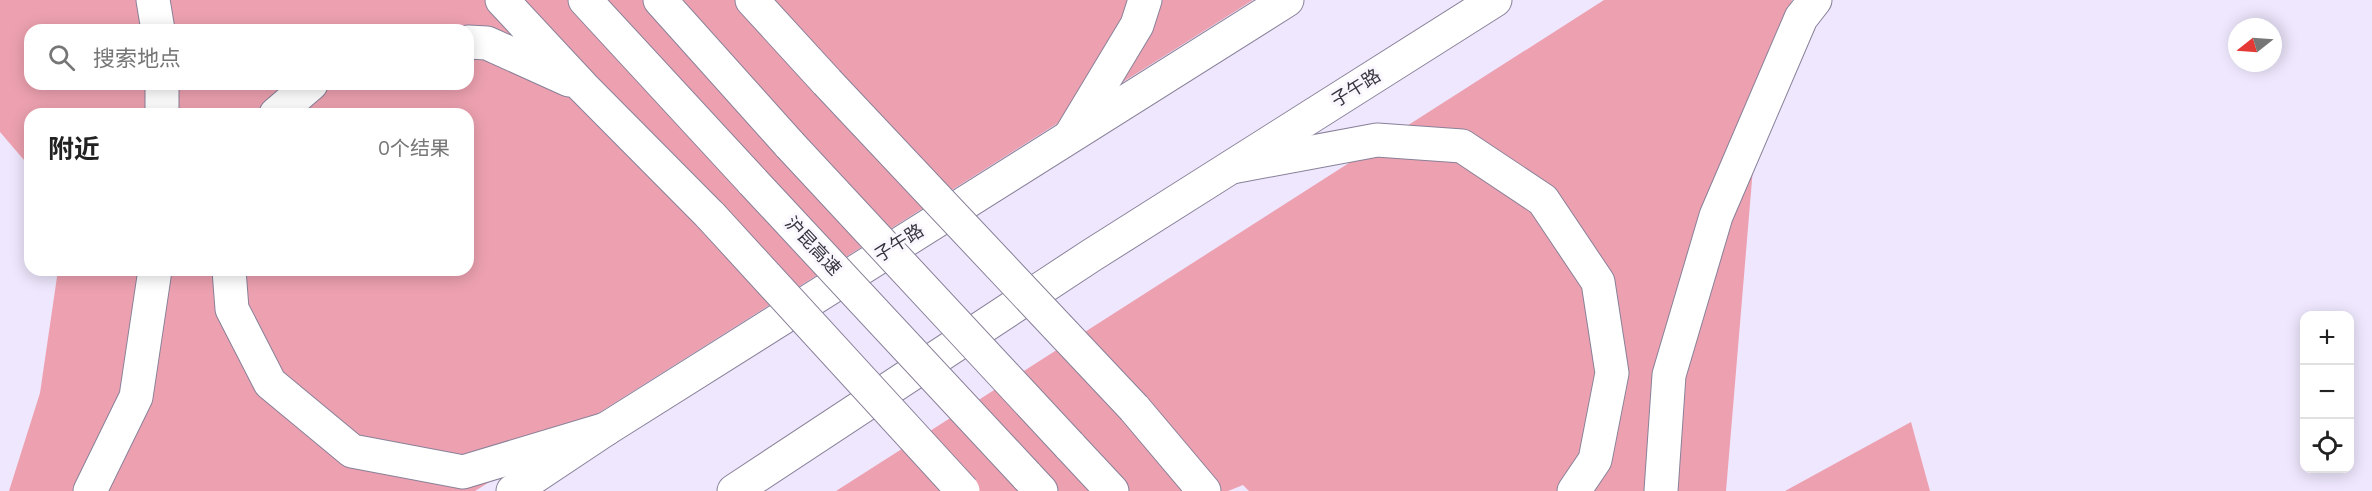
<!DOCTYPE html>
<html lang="zh">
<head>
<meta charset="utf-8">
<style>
  :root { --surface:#fff; --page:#f2f2f2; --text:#222; --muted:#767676; --line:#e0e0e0 }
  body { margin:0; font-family:"Nunito Sans","Noto Sans SC",sans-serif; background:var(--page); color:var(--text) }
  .controls { position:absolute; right:18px; bottom:18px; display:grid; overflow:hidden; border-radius:12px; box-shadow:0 3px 15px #0003 }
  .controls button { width:54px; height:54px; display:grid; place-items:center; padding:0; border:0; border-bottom:2px solid var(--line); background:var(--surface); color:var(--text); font:30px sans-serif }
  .compass { position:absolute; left:2228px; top:18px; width:54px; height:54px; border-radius:50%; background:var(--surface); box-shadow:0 3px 15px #0003; rotate:253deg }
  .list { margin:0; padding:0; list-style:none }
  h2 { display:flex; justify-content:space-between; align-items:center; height:78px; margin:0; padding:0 24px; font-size:26px }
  h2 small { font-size:20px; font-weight:400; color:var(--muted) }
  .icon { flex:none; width:33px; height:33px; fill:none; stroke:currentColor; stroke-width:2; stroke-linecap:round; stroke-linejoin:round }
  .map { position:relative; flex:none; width:2372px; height:491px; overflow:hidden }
  .search { position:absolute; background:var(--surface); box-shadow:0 3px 15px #0003; left:24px; top:24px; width:450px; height:66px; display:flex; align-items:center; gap:15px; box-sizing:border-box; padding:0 21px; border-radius:18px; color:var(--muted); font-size:22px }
  .panel { position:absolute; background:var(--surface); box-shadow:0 3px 15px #0003; left:24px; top:108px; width:450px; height:168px; border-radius:18px }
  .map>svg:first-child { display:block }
</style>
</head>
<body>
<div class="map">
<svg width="2372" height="491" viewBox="0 0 2372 491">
  <rect width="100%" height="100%" fill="#eee7fd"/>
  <path fill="#eda1b0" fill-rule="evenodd" d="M0,0h1253l-778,491h-466l31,-98 18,-123h410v-156h-438v53l-30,-35zM30,30h438v54h-438z
    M1604,0h188l-38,156 -28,335h-477l-6,-6 -15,6h-392z
    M1911,422l19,69h-145z"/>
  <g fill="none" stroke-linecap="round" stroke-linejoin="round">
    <g stroke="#898199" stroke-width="35">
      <path id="primary" d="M513,491l93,-62 681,-429
        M734,491l358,-236 403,-255"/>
    </g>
    <g stroke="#898199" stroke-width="35">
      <path id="highway" d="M153,0l5,30
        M502,0l81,87 128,129
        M585,0l168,182
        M660,0l130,145
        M752,0l75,82
        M468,42l19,1 82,37
        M162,84v30
        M276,114l35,-30
        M1072,133l65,-108 8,-25
        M1232,167l145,-27 85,6 81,54 55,82 14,91 -17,87 -21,31
        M229,270l3,39 38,74 82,68 111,21 143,-43
        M1134,408l70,83
        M1069,445l43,46
        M1026,475l15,16
        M90,491l46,-94 19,-127
        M1661,491l8,-116 47,-159 85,-198 14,-18"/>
    </g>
    <use href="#primary" stroke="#fff" stroke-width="33"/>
    <use href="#highway" stroke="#fff" stroke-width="33"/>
    <g stroke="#898199" stroke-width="35" stroke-linecap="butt">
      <path id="highway-bridge" d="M827,82l307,326
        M790,145l279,300
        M753,182l273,293
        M711,216l252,275"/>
    </g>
    <use href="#highway-bridge" stroke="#fff" stroke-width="33"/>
  </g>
  <g text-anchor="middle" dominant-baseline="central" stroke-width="6" stroke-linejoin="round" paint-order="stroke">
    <g font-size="18" fill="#37343f" stroke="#f9f7fd">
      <text transform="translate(1356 88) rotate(-32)">子午路</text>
      <text transform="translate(899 243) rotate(-32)">子午路</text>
      <text transform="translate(813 246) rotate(47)">沪昆高速</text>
    </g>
  </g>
</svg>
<div class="controls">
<button>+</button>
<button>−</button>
<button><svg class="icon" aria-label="locate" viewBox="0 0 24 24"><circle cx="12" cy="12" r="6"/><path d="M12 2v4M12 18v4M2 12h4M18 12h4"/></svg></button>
</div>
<svg class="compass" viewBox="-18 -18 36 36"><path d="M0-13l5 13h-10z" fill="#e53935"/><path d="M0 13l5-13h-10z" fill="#767676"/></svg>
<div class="search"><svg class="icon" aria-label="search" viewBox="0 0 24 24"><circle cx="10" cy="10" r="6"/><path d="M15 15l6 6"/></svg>搜索地点</div>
<section class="panel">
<h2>附近<small>0个结果</small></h2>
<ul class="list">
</ul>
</section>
</div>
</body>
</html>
